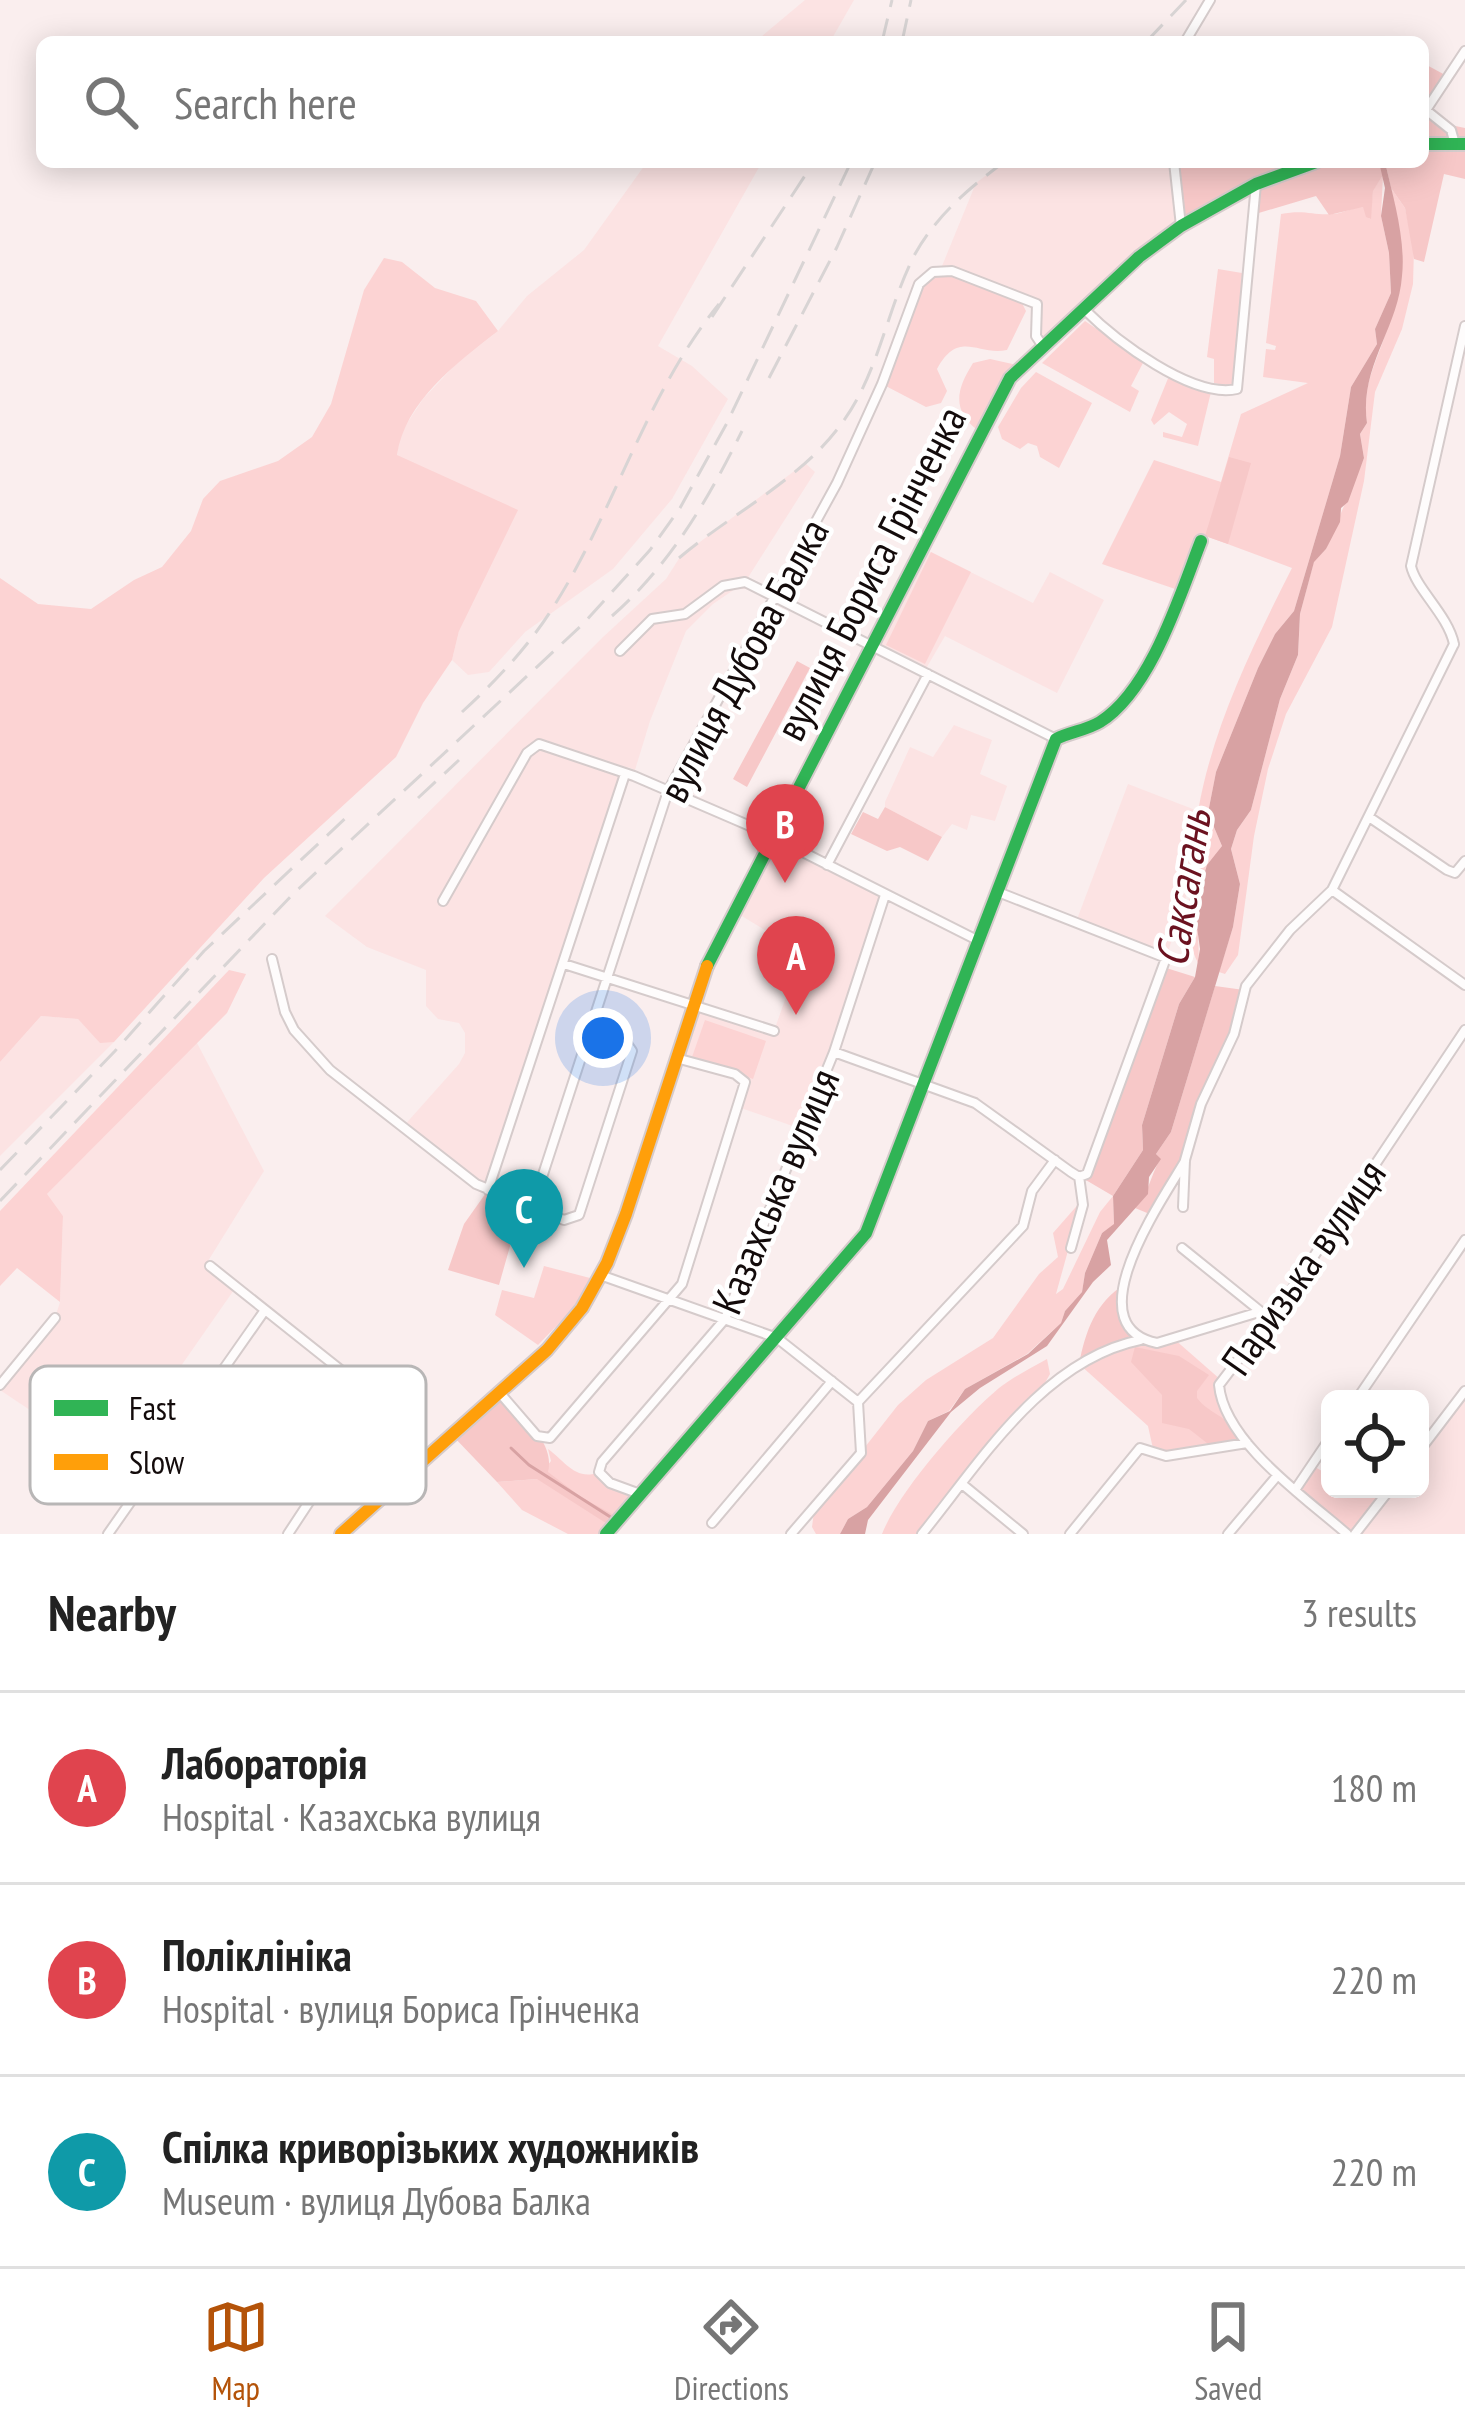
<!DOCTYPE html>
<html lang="en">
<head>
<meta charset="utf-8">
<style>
  :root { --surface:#fff; --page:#f2f2f2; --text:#222; --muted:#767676; --line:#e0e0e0; --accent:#b45309 }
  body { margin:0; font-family:"PT Sans Narrow",sans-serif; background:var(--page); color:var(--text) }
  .controls { position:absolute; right:36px; bottom:36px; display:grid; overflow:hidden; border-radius:18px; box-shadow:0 6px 30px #0003 }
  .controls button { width:108px; height:108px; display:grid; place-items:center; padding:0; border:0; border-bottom:3px solid var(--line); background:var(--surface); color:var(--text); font:60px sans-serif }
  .you { position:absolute; left:603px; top:1038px; width:42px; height:42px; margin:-30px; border:9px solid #fff; border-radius:50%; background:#1a73e8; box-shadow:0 0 0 18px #1a73e833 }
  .badge { display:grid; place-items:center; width:78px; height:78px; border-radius:50%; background:var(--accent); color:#fff; font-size:39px; font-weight:700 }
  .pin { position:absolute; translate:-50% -99px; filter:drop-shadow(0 3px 6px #0008) }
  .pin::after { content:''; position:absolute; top:63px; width:42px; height:36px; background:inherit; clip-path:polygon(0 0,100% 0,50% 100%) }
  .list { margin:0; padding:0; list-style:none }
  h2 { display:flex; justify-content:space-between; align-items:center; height:156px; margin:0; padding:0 48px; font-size:51px }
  h2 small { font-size:39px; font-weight:400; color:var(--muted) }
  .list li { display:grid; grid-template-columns:78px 1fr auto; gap:36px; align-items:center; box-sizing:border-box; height:192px; padding:0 48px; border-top:3px solid var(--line) }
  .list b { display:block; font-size:45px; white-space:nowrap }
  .list p { margin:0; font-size:39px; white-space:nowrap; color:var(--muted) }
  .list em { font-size:39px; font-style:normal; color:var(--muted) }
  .icon { flex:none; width:66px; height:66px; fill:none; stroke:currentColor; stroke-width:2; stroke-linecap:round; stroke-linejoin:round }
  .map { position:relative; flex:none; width:1465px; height:1534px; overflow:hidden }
  .search { position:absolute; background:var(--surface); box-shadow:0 6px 30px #0003; left:36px; right:36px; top:36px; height:132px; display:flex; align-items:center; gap:30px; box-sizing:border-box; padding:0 42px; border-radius:18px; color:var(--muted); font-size:45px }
  .sheet { height:732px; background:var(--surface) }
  nav { display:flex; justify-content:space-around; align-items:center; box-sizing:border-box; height:168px; border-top:3px solid var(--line); background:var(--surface); font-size:33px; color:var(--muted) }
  nav a { display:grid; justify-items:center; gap:6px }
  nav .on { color:var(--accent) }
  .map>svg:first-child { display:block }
</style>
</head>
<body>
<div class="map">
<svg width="1465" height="1534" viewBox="0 0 1465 1534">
  <rect width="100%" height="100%" fill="#faeeee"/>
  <path fill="#fce3e3" d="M805,0h49l-24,42h-75z
    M647,162h115l-104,184 34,20 36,33 -56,100 -59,70 -88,63 -36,40 -21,3 -16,-15 7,-29 -62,-175 3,-22 23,-35 33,-35 42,-33 29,-35 57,-46z
    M1004,162h162l9,6 6,58 -139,119 -5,-4v-37l-95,-38 34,-83z
    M805,463l10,9 -66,104 -4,13h-10l-22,15 -27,27 -36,90 -15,49 -7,-3 -3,7 -137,416 -86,-62 57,-64 6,-11v-20l-6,-10 -21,-4 -12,-13v-36l-59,-23 -42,-31 278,-279 63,-58 14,-22z
    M922,548l111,55 17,-31 54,28 -47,93 -112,-57 -21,36 -53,-26z
    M954,725l38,15 -12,34 27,12 -12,35 -24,-6 -4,15 -15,-6 -10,13 -57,-30v-5l25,-55 23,10z
    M1128,784l70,27 -9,76 -23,71 -90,-36z
    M771,836l114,59 -81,235 -66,-23 6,-28 -68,-21 16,-53 82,26 12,-34 18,3 12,-39 -84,-51z
    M41,1016l37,3 22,23h14l-114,114v-94z
    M196,1041l68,130 -56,90 28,26 -124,178 -112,-75v-5l55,-67 5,-16 3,-86 -17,-21z
    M1460,1398l5,1v135h-110l35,-45h30v-39z"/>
  <path fill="#fcd3d3" d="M1383,175l-2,41 8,37 2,40 -16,36 2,15 -26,43 -11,69 -46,155 -19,23 -17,34 -42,104 -8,41 14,33c-17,22 -22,48 -24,77 -1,14 2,26 0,40 -17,-33 -7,-73 -5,-109 6,-100 54,-197 99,-286l-86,-32 -25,55 -79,-27 52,-104 67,22 20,-68 67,-31 -45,-6 3,-28 9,1 1,-4 -10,-3 15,-129c24,-5 33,2 52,0 12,-1 19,-7 31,-7l6,12 3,-29z
    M1391,188l14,20 9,41 -1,35 -11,45 -27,63 -11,89 -32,146 -46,87 -18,55 -14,67 -16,119 -13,19 -6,-2 14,-45 7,-43 -9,-35 6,-19 14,-20 29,-111 18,-44 2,-41 14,-53 12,-12 38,-91 -4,-24 7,-11c-6,-41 12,-63 22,-101 14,-53 10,-81 2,-134z
    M384,258l18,4 33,26 41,13 22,30c-41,32 -93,70 -101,124l121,55 -59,121 -7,29 -29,43 -27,54 -132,121 -150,164 -14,1 -22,-24 -37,-3 -41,46v-484l38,26 53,5 43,-29 28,-13 29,-36 12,-32 17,-18 58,-20 34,-24 19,-33 33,-114z
    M1218,269l24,4 -6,108 -8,5 -14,-3v-24l-7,-2z
    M941,270l78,27 7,14 -19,39c-30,6 -48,-21 -70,19l10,22 -6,12 -15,4 -44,-23 37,-100z
    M1085,321l59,40 -13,25 8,5 -9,21 -88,-49z
    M990,359l31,7 -41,66c-29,-21 -24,-42 -7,-69z
    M1036,372l56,31 -33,65 -19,-11 -3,-11 -9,-3 -8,6 -18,-10 -4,-12 23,-39z
    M1169,376l42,16 -13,54 -35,-9v-5l19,5 5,-13 -18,-12 -15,13 -3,-5z
    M931,552l40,20 -46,92 -39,-19z
    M229,970l17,4 -19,39 -180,181 16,22 -3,86 -43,-34 -17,18v-75z
    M705,1020l61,21 -13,38 -61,-22z
    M1113,1196l1,29 -12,8 -17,40 -3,19 -17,19 -4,12 -34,31 -62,35 -16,22 -21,10 -15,30 -46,56 -19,12 -8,15h-24l-4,-7 2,-15 84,-107 28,-25 67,-42 46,-64 19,-17 -5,-24 29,-33 -26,94 7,-5 37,-77z
    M544,1266l46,12 -17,31 -35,36 -43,-30 7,-25 32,8z
    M1173,1338l48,42 -2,13 28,50 -24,7 -69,3 -6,-27 -69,-62 63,-24 15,3z
    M1047,1359l3,15 -13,23 -115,137h-40c17,-43 80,-115 117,-146 14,-11 32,-20 48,-29z
    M548,1449c16,11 28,33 51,23l4,7 40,16 -37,39h-38l-46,-24 -25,-28 40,-3 14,-18z
    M1312,1465l18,11v13h60l-35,45h-8l-52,-44z"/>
  <path fill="#f7c8c8" d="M1423,63l24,13 -21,34 15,13 24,5v51l-21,-5 -20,88 -10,-3 -9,-51 -14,-20 -6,-26h38z
    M1188,162h191l4,13 -10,16 -2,28 -5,-2 -3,-10 -34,8 -13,-19 -64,19 4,-29 -75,40 -6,-58z
    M1229,457l22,6 -23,81 -23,-8z
    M797,661l13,7 -63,119 -14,-8z
    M885,807l57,30 -14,24 -28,-14 -13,4 -36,-17 12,-22 15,7z
    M1163,967l32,10 -16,27 -37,121 1,25 -30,46 -34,-20 8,-2z
    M1215,986l29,4 -5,29 -38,85 -16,56 -33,55 -17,-7c14,-15 15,-31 25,-49l-4,-5 15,-22z
    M488,1190l34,14 -23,81 -51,-15 16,-46z
    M1125,1284l-4,18 21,38 -63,24c7,-34 16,-61 46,-80z
    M1135,1347l44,9 30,19 -12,16v7c12,16 31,18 41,36l-1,6 -25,7 -23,-18 -27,-6v-28l-31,-33z
    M499,1392c19,21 57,49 49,80l33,25 38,21 -7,9 -75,-48 -40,3 -45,-47z"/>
  <path fill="#d8a2a3" d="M1379,162h6c8,35 21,78 17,114 -4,53 -43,91 -35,147l-7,11 4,24 -16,44 -7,6 -1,14 -14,27 -12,13 -14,52 -2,41 -18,44 -29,111 -14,20 -6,19 9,35 -7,43 -62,205 -15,22 5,5 -12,18 -1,17 -41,46 4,25 -18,17 -46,64 -67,42 -29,24 -83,108 -3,14h-25l8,-15 19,-12 46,-56 15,-30 22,-10 15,-22 63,-35 33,-31 4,-12 17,-19 3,-19 17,-40 12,-9 -1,-28 30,-46 -1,-25 37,-121 16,-27 5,-28 -3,-22 2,-35 8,-27 15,-19 -14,-33 8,-41 42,-104 17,-34 19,-23 46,-155 11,-69 26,-43 -2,-15 16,-36 -2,-40 -8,-37 4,-28z"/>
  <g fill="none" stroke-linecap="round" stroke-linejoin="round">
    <path stroke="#d8a2a3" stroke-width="3" d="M511,1448l18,17 83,53"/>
    <g stroke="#d5cbcb" stroke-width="12">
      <path id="street" d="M1185,42l25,-42
        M1455,144l-4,-14 -25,-20 39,-59
        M1174,162l7,64
        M1084,309c31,31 108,90 153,80l19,-205
        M1454,644c-6,-29 -38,-55 -43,-78l54,-240
        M620,651l32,-32 33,-5 38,-28 22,-4 311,157
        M1369,817l78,53 8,3 10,-12
        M827,865l101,-191
        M1332,890l133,95
        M443,901l84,-148 12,-9 95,32 123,53 222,112
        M272,959l13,53 9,18 36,40 146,114 88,36 15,-5 53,-164 -7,-10 -35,-9
        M564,964l210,67
        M834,1052l141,51 96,69 8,5 8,-3 79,-216 -168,-66
        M1185,1161c-22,38 -112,165 -28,182l102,-31
        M488,1190l137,-416
        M1183,1207l2,-47 16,-56 33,-70 12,-48 44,-56 42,-40 122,-246
        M532,1208l136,-417 169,-308 45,-99 37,-100 14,-12 19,-1 85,33 -1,32 6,9
        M1071,1248l12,-43 -4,-29
        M1182,1248l88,71
        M210,1266l162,129 -1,13 -83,126
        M603,1276l174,62 81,64 3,51 -70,81
        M0,1385l55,-67
        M499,1392l38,44 13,2 132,-154 63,-202 -10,-8 -59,-16
        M1357,1399l108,-159
        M858,1402l165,-176 9,-35 23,-31
        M85,1447l57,36
        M1420,1450l45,-59
        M962,1484l61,50
        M1295,1490l35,-52
        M640,1494l-30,-11 -11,-11 3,-10 123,-143 109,-267 51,-157
        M712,1523l120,-142
        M108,1534l157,-224
        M922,1534c59,-73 121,-174 218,-194
        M1070,1534l70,-86 26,8 81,-13
        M1228,1534l49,-58
        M1347,1534c-40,-35 -123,-92 -128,-149l71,-93 175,-262
        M1355,1534l35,-45"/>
    </g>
    <g stroke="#d5cbcb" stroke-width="16">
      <path id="fast" d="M1423,144h42
        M707,966l303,-588 129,-121 42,-31 75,-42 60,-22
        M606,1534l260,-301 190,-494c14,-7 31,-9 44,-17 51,-32 80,-127 101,-181"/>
    </g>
    <g stroke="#d5cbcb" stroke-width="16">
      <path id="slow" d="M341,1534l206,-184 35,-42 25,-45 19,-49 81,-248"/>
    </g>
    <use href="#street" stroke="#fefcfc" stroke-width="8"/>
    <use href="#fast" stroke="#30b455" stroke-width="12"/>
    <use href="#slow" stroke="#ff9f0a" stroke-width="12"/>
    <path stroke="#d8d4d4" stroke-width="3" stroke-dasharray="24 12" stroke-linecap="butt" d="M882,42l10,-42
      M902,42l9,-42
      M1146,42l40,-42
      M712,317l102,-155
      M769,378l68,-131 38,-85
      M679,558c53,-45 122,-78 163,-135 37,-50 45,-115 73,-169 22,-39 54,-66 89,-92
      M612,616c58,-51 96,-116 130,-185
      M462,712c33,-30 66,-65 90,-103 63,-98 93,-214 167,-305
      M418,798l41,-38
      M0,1170l115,-119 89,-100 147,-138
      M0,1201l293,-307 290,-270 67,-74 30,-42 47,-85 124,-261"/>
  </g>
  <g text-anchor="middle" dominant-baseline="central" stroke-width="9" stroke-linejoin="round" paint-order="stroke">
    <g font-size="42" fill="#130b0b" stroke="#fff">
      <text transform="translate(870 573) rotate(-63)">вулиця Бориса Грінченка</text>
      <text transform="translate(743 660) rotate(-62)">вулиця Дубова Балка</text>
      <text transform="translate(775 1191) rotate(-67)">Казахська вулиця</text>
      <text transform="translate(1303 1267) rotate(-55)">Паризька вулиця</text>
    </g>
    <g font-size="45" font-style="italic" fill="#6b1220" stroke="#fff">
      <text transform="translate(1182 888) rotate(-81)">Саксагань</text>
    </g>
  </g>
  <rect x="30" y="1366" width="396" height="138" rx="18" fill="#fff" stroke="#b8b6b6" stroke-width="3"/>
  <rect x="54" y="1400" width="54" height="16" fill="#30b455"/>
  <rect x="54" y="1454" width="54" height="16" fill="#ff9f0a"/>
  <g font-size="33" fill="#130b0b">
    <text x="129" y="1420">Fast</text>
    <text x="129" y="1474">Slow</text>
  </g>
</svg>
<div class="controls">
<button><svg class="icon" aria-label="locate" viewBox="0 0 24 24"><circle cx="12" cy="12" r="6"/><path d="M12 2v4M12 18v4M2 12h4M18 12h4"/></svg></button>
</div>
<div class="you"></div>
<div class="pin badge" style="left:796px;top:1015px;background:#e0444e">A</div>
<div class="pin badge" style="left:785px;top:883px;background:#e0444e">B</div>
<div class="pin badge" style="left:524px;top:1268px;background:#0f9aa8">C</div>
<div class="search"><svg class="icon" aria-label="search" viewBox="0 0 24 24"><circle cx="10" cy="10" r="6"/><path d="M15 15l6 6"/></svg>Search here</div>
</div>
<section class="sheet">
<h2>Nearby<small>3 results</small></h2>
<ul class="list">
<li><span class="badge" style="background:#e0444e">A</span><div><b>Лабораторія</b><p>Hospital · Казахська вулиця</p></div><em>180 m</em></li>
<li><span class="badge" style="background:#e0444e">B</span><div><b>Поліклініка</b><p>Hospital · вулиця Бориса Грінченка</p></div><em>220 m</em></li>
<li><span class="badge" style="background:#0f9aa8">C</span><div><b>Спілка криворізьких художників</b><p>Museum · вулиця Дубова Балка</p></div><em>220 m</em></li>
</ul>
</section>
<nav>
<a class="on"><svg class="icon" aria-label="map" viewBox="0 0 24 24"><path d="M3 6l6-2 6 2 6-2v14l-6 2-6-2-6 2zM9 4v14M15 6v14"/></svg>Map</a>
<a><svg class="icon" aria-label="directions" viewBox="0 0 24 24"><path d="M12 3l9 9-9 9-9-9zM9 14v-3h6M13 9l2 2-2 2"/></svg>Directions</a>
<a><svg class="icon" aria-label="saved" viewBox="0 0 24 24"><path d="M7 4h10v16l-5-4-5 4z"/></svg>Saved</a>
</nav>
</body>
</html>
